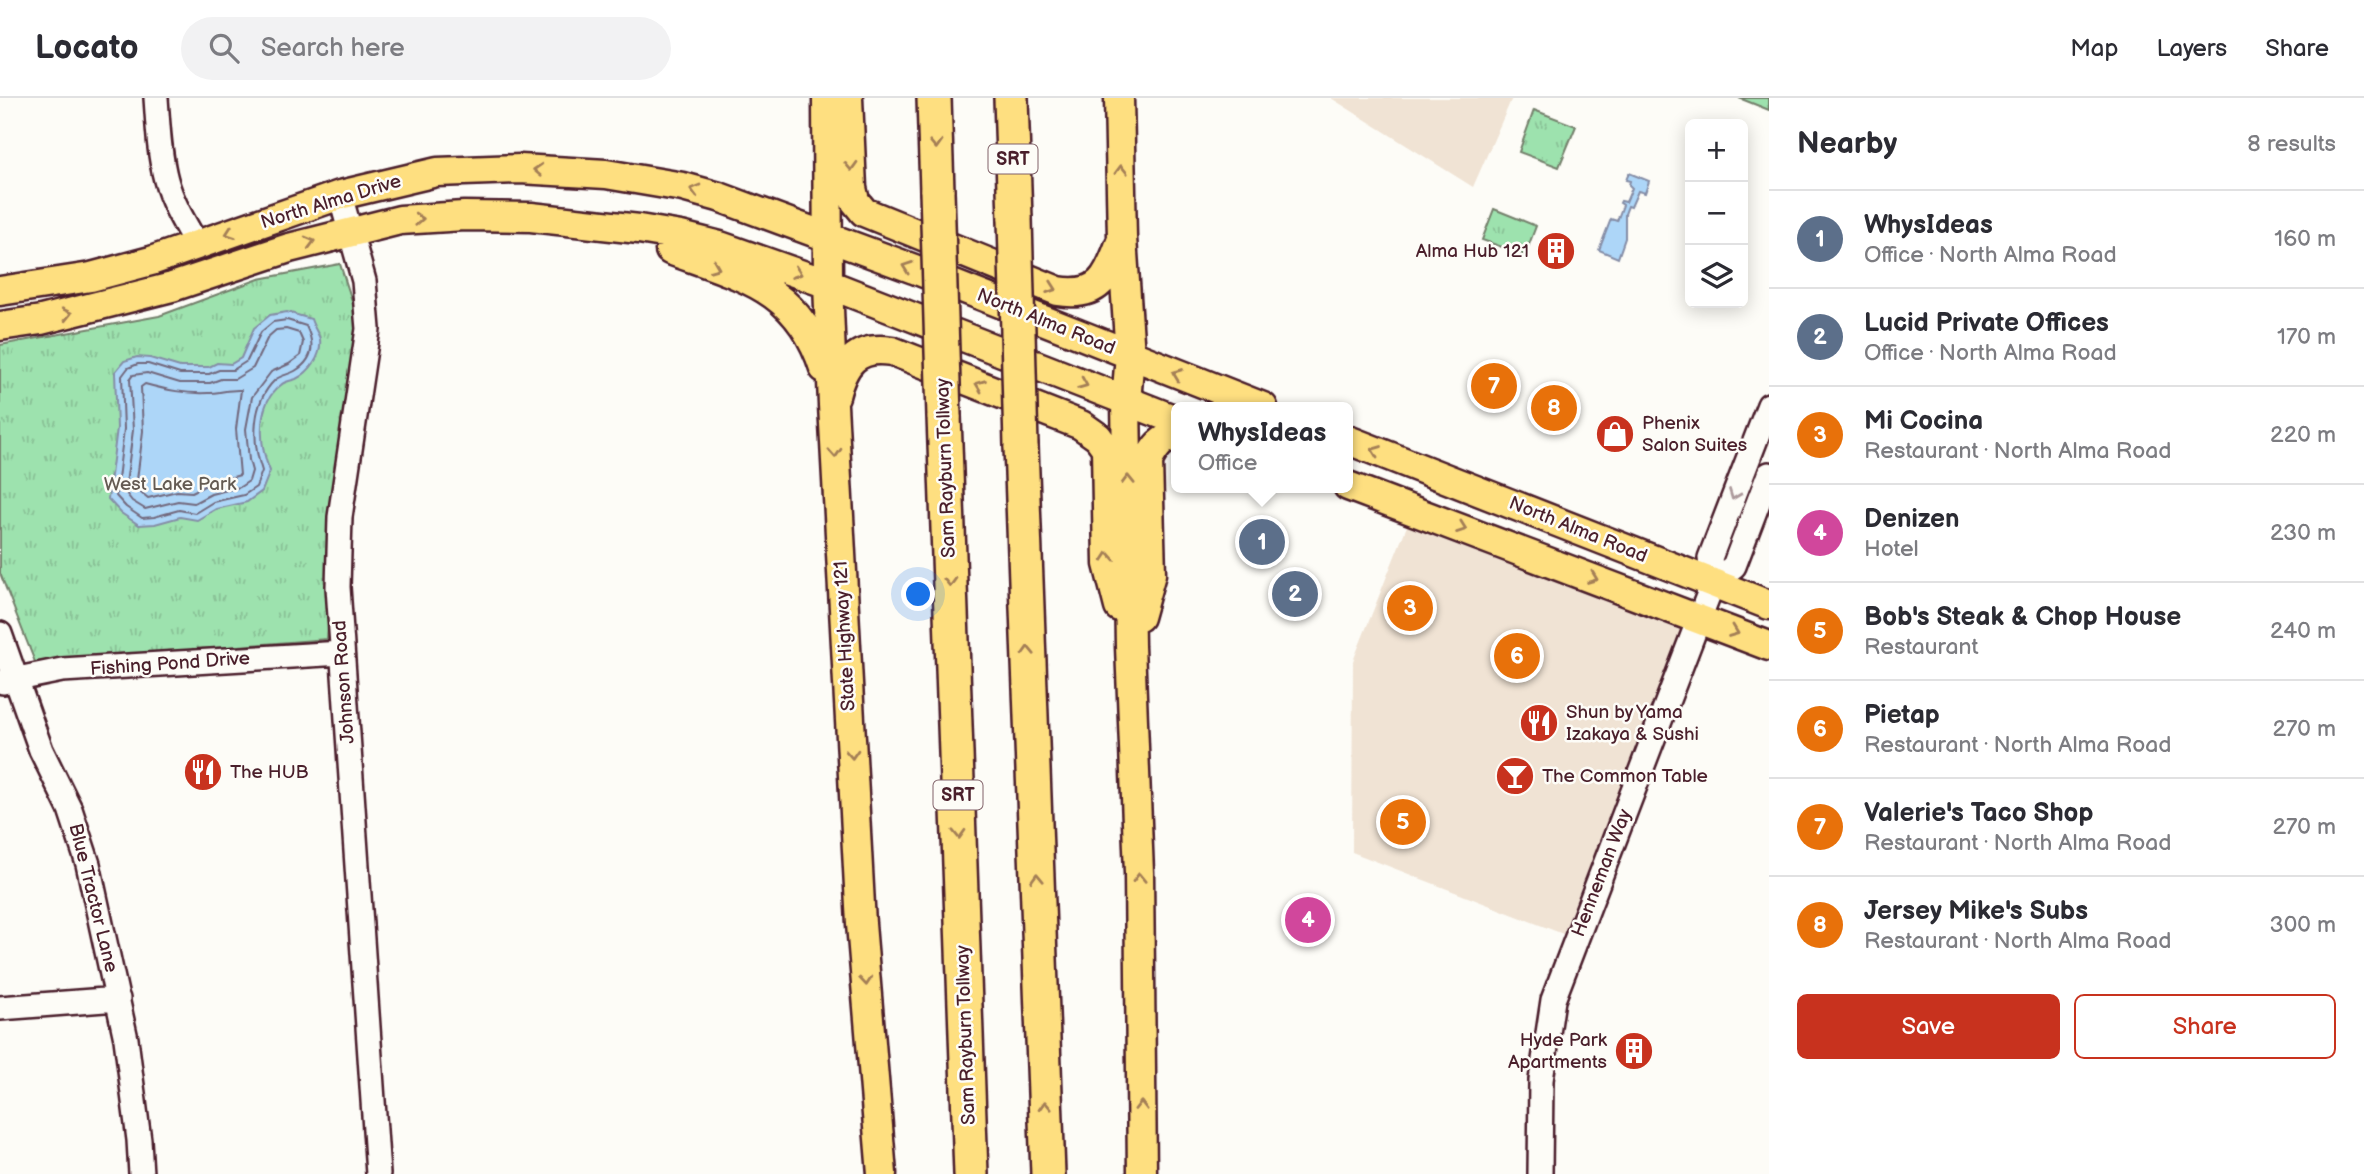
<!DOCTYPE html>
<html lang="en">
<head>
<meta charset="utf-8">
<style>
  :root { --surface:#fff; --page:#f2f2f3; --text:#2b2b33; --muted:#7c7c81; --line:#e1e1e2; --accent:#c8321e }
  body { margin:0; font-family:"Balsamiq Sans",sans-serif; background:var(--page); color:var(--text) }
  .controls { position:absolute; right:21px; top:21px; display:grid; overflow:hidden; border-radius:10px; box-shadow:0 4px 18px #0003 }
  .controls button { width:63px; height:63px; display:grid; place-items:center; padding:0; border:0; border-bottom:2px solid var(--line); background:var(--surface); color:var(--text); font:35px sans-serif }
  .you { position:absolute; left:919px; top:497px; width:24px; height:24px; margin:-18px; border:5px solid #fff; border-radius:50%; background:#1a73e8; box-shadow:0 0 0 10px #1a73e833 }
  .badge { display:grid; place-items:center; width:46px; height:46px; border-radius:50%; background:var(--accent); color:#fff; font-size:23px; font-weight:700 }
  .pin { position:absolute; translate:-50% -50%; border:4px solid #fff; box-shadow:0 2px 7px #0006 }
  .popup { position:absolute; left:1171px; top:304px; width:182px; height:91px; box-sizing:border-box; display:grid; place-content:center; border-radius:10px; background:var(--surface); filter:drop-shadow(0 2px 5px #0005); font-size:23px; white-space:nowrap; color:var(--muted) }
  .popup b { font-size:26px; color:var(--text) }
  .popup::after { content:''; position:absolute; left:50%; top:100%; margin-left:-14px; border:14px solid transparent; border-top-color:var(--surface) }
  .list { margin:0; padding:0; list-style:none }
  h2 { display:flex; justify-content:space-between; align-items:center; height:91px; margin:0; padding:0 28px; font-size:30px }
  h2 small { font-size:23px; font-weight:400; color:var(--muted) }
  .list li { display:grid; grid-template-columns:46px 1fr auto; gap:21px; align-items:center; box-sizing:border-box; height:98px; padding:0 28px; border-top:2px solid var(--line) }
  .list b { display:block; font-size:26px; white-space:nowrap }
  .list p { margin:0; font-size:23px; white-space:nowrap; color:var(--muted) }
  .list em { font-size:23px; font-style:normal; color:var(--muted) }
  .actions { display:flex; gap:14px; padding:21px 28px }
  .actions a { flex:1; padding:16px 0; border:2px solid var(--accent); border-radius:10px; text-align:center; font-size:24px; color:var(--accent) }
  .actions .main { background:var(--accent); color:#fff }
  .icon { flex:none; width:38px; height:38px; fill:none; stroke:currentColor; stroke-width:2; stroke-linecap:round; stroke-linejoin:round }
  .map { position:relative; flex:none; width:1769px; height:1076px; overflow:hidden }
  header { display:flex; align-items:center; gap:42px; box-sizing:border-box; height:98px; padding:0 35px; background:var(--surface); border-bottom:2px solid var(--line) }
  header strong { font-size:33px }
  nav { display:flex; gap:38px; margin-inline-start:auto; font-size:24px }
  .search { width:490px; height:63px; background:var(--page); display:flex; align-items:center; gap:18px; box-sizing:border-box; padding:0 24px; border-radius:38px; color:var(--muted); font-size:26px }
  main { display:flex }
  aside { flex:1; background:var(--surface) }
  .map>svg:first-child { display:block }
</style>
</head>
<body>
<header>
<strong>Locato</strong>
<div class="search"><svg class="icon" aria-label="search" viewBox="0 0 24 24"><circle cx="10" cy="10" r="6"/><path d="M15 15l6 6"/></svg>Search here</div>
<nav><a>Map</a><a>Layers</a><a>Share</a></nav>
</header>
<main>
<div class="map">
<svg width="1769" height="1076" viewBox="0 0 1769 1076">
  <defs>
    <pattern id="park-tufts" width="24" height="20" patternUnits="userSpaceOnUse" patternTransform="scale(1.75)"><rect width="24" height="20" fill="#9de2ae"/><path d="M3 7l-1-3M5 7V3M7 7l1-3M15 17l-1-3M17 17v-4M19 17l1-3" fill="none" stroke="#89c196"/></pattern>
  </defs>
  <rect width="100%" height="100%" fill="#fdfcf7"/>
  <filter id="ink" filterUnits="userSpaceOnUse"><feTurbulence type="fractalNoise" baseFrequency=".0143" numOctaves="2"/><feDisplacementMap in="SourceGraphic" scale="14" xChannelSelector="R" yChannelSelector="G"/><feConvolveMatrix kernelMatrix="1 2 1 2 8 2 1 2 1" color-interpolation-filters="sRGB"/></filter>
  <g filter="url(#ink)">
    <path fill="#f0e3d4" d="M1331,0h181l-39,89z
      M1409,423l276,103 -122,310 -211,-82 1,-191z"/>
    <path fill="url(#park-tufts)" stroke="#74806c" stroke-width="2" d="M1739,0h30v12z
      M1534,12l42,16 -17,41 -40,-15z
      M1494,111l42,17 -11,29 -43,-15z
      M340,166l17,52 -14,127 -16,196 -292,23 -35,-89v-228l159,-29 100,-37z"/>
    <path fill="#add6f8" stroke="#858da6" stroke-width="2" d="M1629,75l20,8 -4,12 -7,-2 -7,16 -3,-1 -3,8v24l-7,20 -19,-8 12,-31 6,2 6,-16 -3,-2 1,-2 5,1 6,-14 -3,-3 1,-4 -4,-1z
      M287,214l24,7c2,7 7,14 9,20 2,17 -10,33 -24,40 -5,2 -11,2 -15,6 -25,18 -22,61 -11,86l-8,20 -15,11 -31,7 -19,11 -17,-3 -25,7 -16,1 -18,-12 -13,-14 9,-71 -2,-56 9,-11 13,-4 13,1 30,9h29l8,-4 14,1 10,-6 13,-30 16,-13z"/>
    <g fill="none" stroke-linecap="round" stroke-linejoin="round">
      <path stroke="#72687d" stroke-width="2" d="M287,222l19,6c9,18 8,34 -11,45 -7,4 -14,4 -20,9 -24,23 -23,62 -13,91l-6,16 -12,8 -31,7 -18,11 -16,-3 -25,7 -12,1 -16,-11 -10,-11 8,-67 -2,-53 6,-8 10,-4h10l32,10h29l10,-4h14l14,-9 14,-29 12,-10z
        M286,231l13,4 4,9 -3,14 -11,8 -18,8 -19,25 -6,32 3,31 3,11 -3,10 -9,6 -29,7 -17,9 -16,-2 -33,8 -13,-8 -7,-9 8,-62 -3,-51 3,-4 14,-2 33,10h30l11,-4h14l18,-11 15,-31 8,-7z
        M145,286c22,6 40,10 63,9 11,0 22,-4 33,-3l-5,39 4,46 -32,9 -16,8 -15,-1 -29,7 -12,-10 7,-57 -2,-44z"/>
      <g stroke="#4a1f2b" stroke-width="28">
        <path id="minor" d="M156,0c2,27 3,56 10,82 6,23 19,44 31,65
          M340,97l24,86 4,48 -28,188 -2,70 40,587
          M1713,485l-3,-25 59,-153
          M0,536l41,116 29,59 18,55 38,175 13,101 2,34
          M3,584l59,-12 280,-17
          M0,910l118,-9
          M1540,1076l1,-94 12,-80 146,-381 14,-36 21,-17 35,-92"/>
      </g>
      <g stroke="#4a1f2b" stroke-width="33">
        <path id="major" d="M827,0l1,186 5,121 28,519 21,250
          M848,0l4,90 3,13 9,11 194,79c41,7 50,-14 62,-47
          M1119,0l3,140 8,117 -4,46 4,245 9,227 3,301
          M670,152c73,27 128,37 154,118
          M0,193l91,-14 60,-16 189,-66 97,-23 83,-3 86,5 77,13 36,10 195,72 349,138
          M0,228l41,-6 131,-33 117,-39 111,-28 64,-4 67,1 108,12 42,7 39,10 108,38 348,136
          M835,298c8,-32 21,-51 57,-45l189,74 17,12 8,11 2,116 11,43
          M1348,342l421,165
          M1348,388l421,160
          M1139,519l12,-43 -3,-113c7,-14 13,-22 28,-26"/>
      </g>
      <g stroke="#4a1f2b" stroke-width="38">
        <path id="highway" d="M934,0l3,93
          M1011,0l4,121
          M944,318l27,758
          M1021,348l27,728"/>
      </g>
      <use href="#minor" stroke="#fdfcf7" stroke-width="23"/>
      <use href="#major" stroke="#fedf80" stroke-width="28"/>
      <use href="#highway" stroke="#fedf80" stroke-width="33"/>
      <g stroke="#4a1f2b" stroke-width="38" stroke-linecap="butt">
        <path id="highway-bridge" d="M937,93l7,225
          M1015,121l6,227"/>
      </g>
      <use href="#highway-bridge" stroke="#fedf80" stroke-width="33"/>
    </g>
    <defs><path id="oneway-chevron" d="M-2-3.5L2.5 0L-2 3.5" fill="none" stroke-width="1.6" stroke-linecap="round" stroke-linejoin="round" transform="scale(1.75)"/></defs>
    <g stroke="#a47f56">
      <use href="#oneway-chevron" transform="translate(936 46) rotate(88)"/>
      <use href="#oneway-chevron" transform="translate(851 68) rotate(88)"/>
      <use href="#oneway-chevron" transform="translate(538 72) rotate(-177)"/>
      <use href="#oneway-chevron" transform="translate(1121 72) rotate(-91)"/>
      <use href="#oneway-chevron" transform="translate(695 92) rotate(-165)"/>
      <use href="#oneway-chevron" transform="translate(419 121) rotate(-3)"/>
      <use href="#oneway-chevron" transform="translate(230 135) rotate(161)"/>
      <use href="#oneway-chevron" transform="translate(310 144) rotate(-15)"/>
      <use href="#oneway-chevron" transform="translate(715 169) rotate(22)"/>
      <use href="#oneway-chevron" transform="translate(907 169) rotate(-160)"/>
      <use href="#oneway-chevron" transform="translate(797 175) rotate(19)"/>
      <use href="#oneway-chevron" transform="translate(1052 190) rotate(19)"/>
      <use href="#oneway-chevron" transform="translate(67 216) rotate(-13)"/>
      <use href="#oneway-chevron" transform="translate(1177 276) rotate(-159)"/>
      <use href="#oneway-chevron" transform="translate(1083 286) rotate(22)"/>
      <use href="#oneway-chevron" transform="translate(980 287) rotate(-159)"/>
      <use href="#oneway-chevron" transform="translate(1376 353) rotate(-159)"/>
      <use href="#oneway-chevron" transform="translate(835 355) rotate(87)"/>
      <use href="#oneway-chevron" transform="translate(1128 382) rotate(-91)"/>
      <use href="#oneway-chevron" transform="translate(1462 430) rotate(20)"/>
      <use href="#oneway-chevron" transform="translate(1108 459) rotate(-94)"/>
      <use href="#oneway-chevron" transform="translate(1593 480) rotate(21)"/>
      <use href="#oneway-chevron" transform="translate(950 484) rotate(88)"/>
      <use href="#oneway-chevron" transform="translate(1734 534) rotate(21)"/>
      <use href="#oneway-chevron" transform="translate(1028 553) rotate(-92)"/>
      <use href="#oneway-chevron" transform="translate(852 656) rotate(87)"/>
      <use href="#oneway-chevron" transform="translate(959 736) rotate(88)"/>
      <use href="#oneway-chevron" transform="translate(1037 780) rotate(-92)"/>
      <use href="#oneway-chevron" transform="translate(1139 780) rotate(-91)"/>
      <use href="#oneway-chevron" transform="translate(866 883) rotate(85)"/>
      <use href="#oneway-chevron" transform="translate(1045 1008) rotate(-92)"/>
      <use href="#oneway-chevron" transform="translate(1141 1008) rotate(-90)"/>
    </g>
    <use stroke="#ac999b" href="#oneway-chevron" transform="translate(1734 397) rotate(111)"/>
  </g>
  <defs>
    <g id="building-disc" transform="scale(2.0125)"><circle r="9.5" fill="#c8321e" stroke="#fdfcf7"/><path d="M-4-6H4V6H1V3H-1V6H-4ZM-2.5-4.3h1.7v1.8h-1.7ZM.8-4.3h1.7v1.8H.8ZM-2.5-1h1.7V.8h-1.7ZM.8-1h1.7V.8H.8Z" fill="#fff"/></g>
    <g id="shop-disc" transform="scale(2.0125)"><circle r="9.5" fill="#c8321e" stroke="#fdfcf7"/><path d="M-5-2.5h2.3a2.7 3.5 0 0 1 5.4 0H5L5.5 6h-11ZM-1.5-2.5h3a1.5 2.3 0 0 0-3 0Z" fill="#fff"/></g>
    <g id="restaurant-disc" transform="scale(2.0125)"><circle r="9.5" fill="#c8321e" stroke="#fdfcf7"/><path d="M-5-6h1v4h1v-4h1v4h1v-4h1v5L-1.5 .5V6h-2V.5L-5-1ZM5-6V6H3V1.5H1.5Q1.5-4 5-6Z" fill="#fff"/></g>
    <g id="bar-disc" transform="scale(2.0125)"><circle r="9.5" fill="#c8321e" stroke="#fdfcf7"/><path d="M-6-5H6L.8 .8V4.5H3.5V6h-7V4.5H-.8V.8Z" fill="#fff"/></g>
  </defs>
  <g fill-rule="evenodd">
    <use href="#building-disc" x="1556" y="153"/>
    <use href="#shop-disc" x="1615" y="336"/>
    <use href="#restaurant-disc" x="1539" y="625"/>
    <use href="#restaurant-disc" x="203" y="674"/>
    <use href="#bar-disc" x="1515" y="678"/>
    <use href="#building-disc" x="1634" y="953"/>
  </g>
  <g text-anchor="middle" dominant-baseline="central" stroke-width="5" stroke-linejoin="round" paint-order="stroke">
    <g fill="#fdfcf7" stroke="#806168" stroke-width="2">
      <rect x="988.5" y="46.5" width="49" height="29" rx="5"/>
      <rect x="933.5" y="682.5" width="49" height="29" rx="5"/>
    </g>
    <g font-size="18" font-weight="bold" fill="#4a1f2b">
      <text x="1013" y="61">SRT</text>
      <text x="958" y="697">SRT</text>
    </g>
    <g font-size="19" fill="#4a1f2b" stroke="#fdfcf7">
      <text transform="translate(331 104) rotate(-17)">North Alma Drive</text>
      <text transform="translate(1046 224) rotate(22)">North Alma Road</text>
      <text transform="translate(946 370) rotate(-92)">Sam Rayburn Tollway</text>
      <text transform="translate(1578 432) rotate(22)">North Alma Road</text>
      <text transform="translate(845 538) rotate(-93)">State Highway 121</text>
      <text transform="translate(170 566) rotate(-4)">Fishing Pond Drive</text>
      <text transform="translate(344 584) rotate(-94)">Johnson Road</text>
      <text transform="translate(1602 775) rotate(-69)">Henneman Way</text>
      <text transform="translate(93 800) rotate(76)">Blue Tractor Lane</text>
      <text transform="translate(966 937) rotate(-92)">Sam Rayburn Tollway</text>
    </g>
    <g font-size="19" fill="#4a1f2b" stroke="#fdfcf7" text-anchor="start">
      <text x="1529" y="153" text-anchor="end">Alma Hub 121</text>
      <text x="1642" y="325">Phenix<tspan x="1642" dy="22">Salon Suites</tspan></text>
      <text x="1566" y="614">Shun by Yama<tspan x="1566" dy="22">Izakaya &amp; Sushi</tspan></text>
      <text x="230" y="674">The HUB</text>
      <text x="1542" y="678">The Common Table</text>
      <text x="1607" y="942" text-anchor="end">Hyde Park<tspan x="1607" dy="22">Apartments</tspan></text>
    </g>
    <g font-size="19" fill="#635a52" stroke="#fdfcf7">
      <text x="170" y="386">West Lake Park</text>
    </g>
  </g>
</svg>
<div class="controls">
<button>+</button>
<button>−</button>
<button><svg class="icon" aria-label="layers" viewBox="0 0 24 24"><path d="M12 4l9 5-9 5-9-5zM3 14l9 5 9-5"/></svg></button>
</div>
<div class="you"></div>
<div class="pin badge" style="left:1262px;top:444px;background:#5c6f8a">1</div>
<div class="popup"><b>WhysIdeas</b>Office</div>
<div class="pin badge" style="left:1295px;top:496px;background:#5c6f8a">2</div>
<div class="pin badge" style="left:1410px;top:510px;background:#e8710a">3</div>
<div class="pin badge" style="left:1308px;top:822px;background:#d1479c">4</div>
<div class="pin badge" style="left:1403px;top:724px;background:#e8710a">5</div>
<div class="pin badge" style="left:1517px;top:558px;background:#e8710a">6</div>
<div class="pin badge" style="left:1494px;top:288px;background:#e8710a">7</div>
<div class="pin badge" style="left:1554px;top:310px;background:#e8710a">8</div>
</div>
<aside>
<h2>Nearby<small>8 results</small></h2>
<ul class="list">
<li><span class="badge" style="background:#5c6f8a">1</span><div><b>WhysIdeas</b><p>Office · North Alma Road</p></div><em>160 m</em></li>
<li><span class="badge" style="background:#5c6f8a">2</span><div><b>Lucid Private Offices</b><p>Office · North Alma Road</p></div><em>170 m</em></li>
<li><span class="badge" style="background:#e8710a">3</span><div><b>Mi Cocina</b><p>Restaurant · North Alma Road</p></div><em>220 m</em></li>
<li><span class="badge" style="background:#d1479c">4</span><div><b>Denizen</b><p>Hotel</p></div><em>230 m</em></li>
<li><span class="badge" style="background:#e8710a">5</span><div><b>Bob's Steak &amp; Chop House</b><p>Restaurant</p></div><em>240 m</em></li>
<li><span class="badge" style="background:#e8710a">6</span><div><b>Pietap</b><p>Restaurant · North Alma Road</p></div><em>270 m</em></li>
<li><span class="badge" style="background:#e8710a">7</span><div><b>Valerie's Taco Shop</b><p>Restaurant · North Alma Road</p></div><em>270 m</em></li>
<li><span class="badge" style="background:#e8710a">8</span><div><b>Jersey Mike's Subs</b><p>Restaurant · North Alma Road</p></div><em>300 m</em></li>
</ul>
<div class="actions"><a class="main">Save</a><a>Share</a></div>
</aside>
</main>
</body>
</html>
